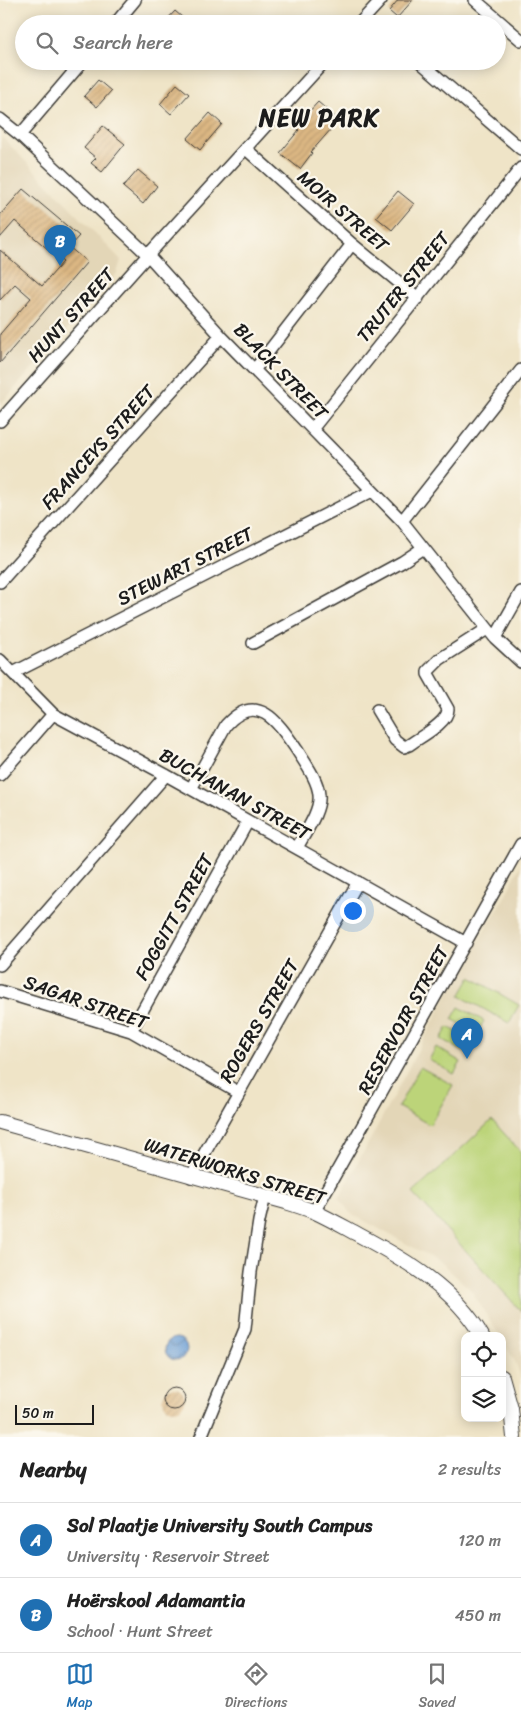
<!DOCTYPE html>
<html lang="en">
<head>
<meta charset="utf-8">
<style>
  :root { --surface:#fff; --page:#f6f6f6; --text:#222; --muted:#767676; --line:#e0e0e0; --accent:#1f6fb2 }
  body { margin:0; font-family:Sriracha,sans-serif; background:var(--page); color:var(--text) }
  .controls { position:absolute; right:15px; bottom:15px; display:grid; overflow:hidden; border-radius:10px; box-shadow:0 2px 12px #0003 }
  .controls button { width:45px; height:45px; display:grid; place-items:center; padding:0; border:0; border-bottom:1px solid var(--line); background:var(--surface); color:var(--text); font:25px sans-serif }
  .scale { position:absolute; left:15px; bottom:12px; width:79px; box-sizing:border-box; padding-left:5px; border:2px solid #1c1c1c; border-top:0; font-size:14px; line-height:18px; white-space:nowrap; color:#1c1c1c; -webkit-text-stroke:4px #fbf7ec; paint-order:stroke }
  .you { position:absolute; left:352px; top:910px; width:18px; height:18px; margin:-12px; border:4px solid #fff; border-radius:50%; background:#1a73e8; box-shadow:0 0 0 8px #1a73e833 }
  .badge { display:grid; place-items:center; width:32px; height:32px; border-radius:50%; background:var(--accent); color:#fff; font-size:16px; font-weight:700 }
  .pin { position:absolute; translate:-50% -41px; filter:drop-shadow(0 1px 2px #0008) }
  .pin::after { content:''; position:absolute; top:26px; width:18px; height:15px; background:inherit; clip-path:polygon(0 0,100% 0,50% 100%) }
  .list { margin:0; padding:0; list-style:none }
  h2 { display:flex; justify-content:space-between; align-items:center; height:65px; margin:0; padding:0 20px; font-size:21px }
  h2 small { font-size:16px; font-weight:400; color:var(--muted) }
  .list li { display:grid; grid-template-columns:32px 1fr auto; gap:15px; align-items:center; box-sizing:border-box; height:75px; padding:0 20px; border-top:1px solid var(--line) }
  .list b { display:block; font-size:19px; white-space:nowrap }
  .list p { margin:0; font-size:16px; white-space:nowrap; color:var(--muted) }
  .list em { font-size:16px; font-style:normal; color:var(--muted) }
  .icon { flex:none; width:28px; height:28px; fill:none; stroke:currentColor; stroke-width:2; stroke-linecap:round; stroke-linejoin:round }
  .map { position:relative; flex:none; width:521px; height:1437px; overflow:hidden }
  .search { position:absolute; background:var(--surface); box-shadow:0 2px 12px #0003; left:15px; right:15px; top:15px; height:55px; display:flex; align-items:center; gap:12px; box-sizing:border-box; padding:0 18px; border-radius:28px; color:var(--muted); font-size:19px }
  .sheet { height:215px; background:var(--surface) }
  nav { display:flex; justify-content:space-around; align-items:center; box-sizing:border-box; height:70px; border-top:1px solid var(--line); background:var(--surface); font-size:14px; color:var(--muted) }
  nav a { display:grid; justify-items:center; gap:2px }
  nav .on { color:var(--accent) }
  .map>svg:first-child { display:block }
</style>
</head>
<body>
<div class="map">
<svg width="521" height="1437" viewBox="0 0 521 1437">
  <defs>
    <pattern id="water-waves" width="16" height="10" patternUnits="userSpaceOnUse" patternTransform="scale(1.25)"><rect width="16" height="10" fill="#699cd4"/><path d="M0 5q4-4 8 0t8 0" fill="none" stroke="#567eab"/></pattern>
    <pattern id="building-hatch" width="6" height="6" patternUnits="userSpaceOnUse" patternTransform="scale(1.25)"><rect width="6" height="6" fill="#dcb783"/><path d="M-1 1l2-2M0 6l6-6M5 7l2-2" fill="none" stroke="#bc9d71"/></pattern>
  </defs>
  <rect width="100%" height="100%" fill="#fbf7ec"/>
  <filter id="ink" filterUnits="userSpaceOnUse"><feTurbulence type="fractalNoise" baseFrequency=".02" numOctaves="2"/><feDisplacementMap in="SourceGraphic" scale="10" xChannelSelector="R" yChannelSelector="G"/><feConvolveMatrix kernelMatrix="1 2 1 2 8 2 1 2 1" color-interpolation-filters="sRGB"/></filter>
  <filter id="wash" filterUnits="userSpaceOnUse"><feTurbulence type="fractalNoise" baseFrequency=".0096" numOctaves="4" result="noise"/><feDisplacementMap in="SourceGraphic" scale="20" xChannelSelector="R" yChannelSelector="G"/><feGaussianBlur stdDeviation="1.12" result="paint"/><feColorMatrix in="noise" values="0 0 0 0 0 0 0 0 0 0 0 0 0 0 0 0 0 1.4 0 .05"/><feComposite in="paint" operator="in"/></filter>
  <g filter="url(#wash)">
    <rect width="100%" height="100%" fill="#efe4c7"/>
    <path fill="#e3d6b7" d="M2,137l119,123 -4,13 -117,132v-263z
      M521,865v513l-6,-17 -13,-21v-4h-2l-30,-47 -30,-27 -90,-49 -11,-15 124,-232 39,-64z"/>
    <path fill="#bcd479" stroke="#6c784a" d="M471,977l48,28 -10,18 -49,-27z
      M459,1007l25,14 -7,12 -25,-14z
      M448,1027l25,14 -7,12 -25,-14z
      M436,1047l25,15 -7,12 -25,-14z
      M420,1067l33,18 -23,40 -32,-18z
      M492,1120l29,32v159l-108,-118z"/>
    <path fill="url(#water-waves)" stroke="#425c78" d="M165 1349a11 11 0 1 1 22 0a11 11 0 1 1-22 0Z"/>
    <g id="blocks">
      <path fill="url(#building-hatch)" d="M398,0h15l-16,18 -8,-7z
        M175,11l15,13h-27z
        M98,80l13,11 -14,16 -13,-11z
        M177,84l12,10 -18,20 -11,-10z
        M318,102l21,18 -28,32 1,1 -12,16 -20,-16 19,-23 -4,-3z
        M210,113l12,11 -22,26 -13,-11z
        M103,126l22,18 -23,28 -11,-9 5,-5 -12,-10z
        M138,170l19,16 -14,18 -20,-17z
        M23,189l56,47 -10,11 18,15 -87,101v-29l31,-36 -16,-14 -15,16v-50l42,36 21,-24 -48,-41 -15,17v-23z
        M398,191l16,13 -22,26 -16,-13z
        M163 1399a11 11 0 1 1 22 0a11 11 0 1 1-22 0Z"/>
    </g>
  </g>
  <g filter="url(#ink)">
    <use href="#blocks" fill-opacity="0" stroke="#3c3a36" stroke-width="1"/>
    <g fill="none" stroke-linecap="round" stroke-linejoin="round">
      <g stroke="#3c3a36" stroke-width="14">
        <path id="minor" d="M475,0l46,40
          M115,24l20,-24
          M359,24l22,-24
          M419,61l102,88
          M0,119l20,16 128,120 73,81 181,185 93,117 26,24
          M20,135l63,-74
          M246,149l106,95 66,54
          M255,369l97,-125
          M0,421l148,-166 177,-194
          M313,428l208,-260
          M402,521l119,-151
          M0,582l221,-246
          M495,638l26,-46
          M253,643l149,-81 21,-14
          M0,660l53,54 113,61 300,168
          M13,673l359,-182
          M377,710l18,30 9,7 5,-2c11,-8 39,-22 39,-36l-20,-35v-3l12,-12 47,-30
          M0,775l53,-61
          M191,789l35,-64c32,-35 53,-1 71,25 8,13 21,30 22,45 2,16 -15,39 -22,53
          M0,965l166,-190
          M0,991l131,40 107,61
          M131,1031l117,-210
          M191,1177l167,-295
          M314,1212l207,-368
          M201,1437l44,-108 6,-57 8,-51 6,-25"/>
      </g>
      <g stroke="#3c3a36" stroke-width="16">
        <path id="tertiary" d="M0,1122l286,80c9,3 19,6 29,10 15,7 29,15 44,23 47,25 95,53 123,101
          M502,1377l9,32 3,28"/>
      </g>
      <use href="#minor" stroke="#fff" stroke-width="11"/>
      <use href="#tertiary" stroke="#fff" stroke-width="14"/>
    </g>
  </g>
  <g text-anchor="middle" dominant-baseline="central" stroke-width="4.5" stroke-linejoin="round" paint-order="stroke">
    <g font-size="19" fill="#1c1c1c" stroke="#fbf7ec">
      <text transform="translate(343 211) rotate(41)">MOIR STREET</text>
      <text transform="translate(403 287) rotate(-51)">TRUTER STREET</text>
      <text transform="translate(71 315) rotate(-48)">HUNT STREET</text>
      <text transform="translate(281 371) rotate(46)">BLACK STREET</text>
      <text transform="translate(98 447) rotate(-48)">FRANCEYS STREET</text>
      <text transform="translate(185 566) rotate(-27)">STEWART STREET</text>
      <text transform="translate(235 794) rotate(29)">BUCHANAN STREET</text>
      <text transform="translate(174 917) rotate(-61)">FOGGITT STREET</text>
      <text transform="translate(86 1002) rotate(19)">SAGAR STREET</text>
      <text transform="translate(403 1020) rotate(-61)">RESERVOIR STREET</text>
      <text transform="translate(259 1021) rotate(-60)">ROGERS STREET</text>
      <text transform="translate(235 1171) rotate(17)">WATERWORKS STREET</text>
    </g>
    <g font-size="24" font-weight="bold" letter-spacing="1" fill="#1c1c1c" stroke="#fbf7ec">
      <text x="319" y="118">NEW PARK</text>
    </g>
  </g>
</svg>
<div class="controls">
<button><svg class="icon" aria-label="locate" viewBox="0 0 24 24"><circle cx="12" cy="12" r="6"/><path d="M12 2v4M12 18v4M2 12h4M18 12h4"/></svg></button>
<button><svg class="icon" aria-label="layers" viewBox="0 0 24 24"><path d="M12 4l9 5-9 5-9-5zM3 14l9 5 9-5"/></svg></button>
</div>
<div class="scale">50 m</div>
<div class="you"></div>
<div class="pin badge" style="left:467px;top:1059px">A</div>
<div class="pin badge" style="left:60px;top:266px">B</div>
<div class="search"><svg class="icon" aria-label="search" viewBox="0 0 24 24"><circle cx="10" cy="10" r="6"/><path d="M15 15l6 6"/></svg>Search here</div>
</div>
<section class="sheet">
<h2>Nearby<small>2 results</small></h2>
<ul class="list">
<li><span class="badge">A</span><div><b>Sol Plaatje University South Campus</b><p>University · Reservoir Street</p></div><em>120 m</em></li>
<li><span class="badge">B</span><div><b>Hoërskool Adamantia</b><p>School · Hunt Street</p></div><em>450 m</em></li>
</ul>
</section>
<nav>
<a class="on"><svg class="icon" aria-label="map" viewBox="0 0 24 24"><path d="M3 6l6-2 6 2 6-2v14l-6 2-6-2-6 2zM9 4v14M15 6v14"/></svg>Map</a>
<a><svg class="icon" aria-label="directions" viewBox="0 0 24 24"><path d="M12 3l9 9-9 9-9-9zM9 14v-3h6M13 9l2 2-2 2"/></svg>Directions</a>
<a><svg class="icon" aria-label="saved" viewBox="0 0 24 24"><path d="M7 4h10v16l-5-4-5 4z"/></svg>Saved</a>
</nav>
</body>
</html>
